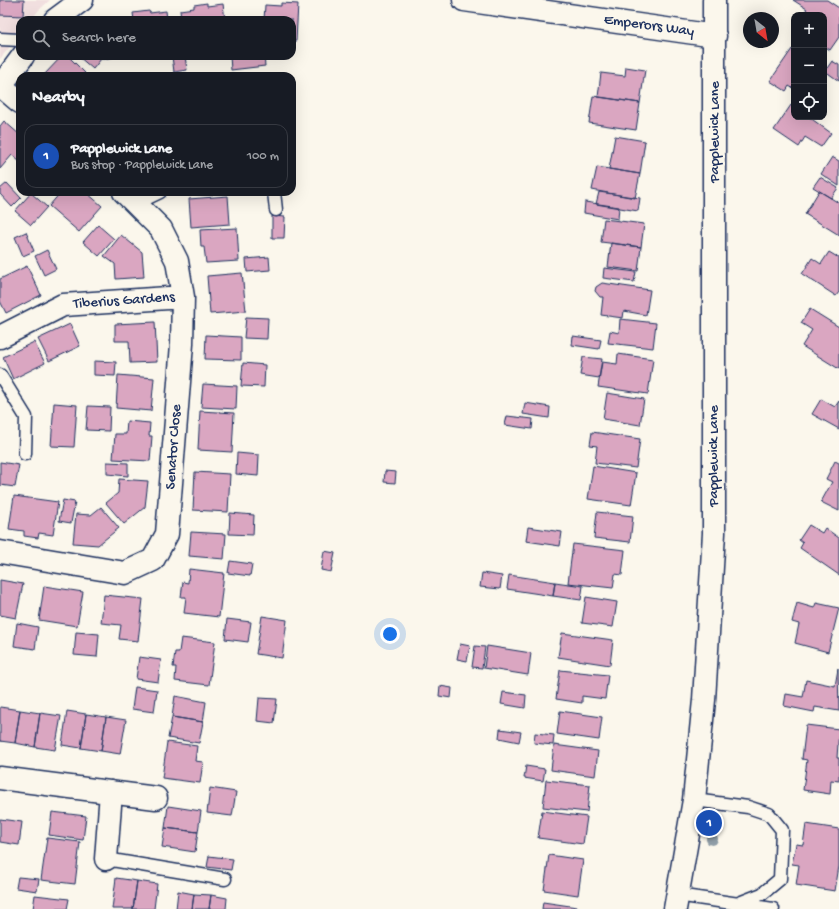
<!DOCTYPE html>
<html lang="en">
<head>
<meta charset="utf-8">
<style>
  :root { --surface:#171b24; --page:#20242c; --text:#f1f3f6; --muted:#9ea1a6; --line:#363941; --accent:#1a73e8 }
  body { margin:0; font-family:"Gochi Hand",sans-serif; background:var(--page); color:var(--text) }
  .controls { position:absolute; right:12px; top:12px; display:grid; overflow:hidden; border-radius:8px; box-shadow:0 4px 16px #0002 }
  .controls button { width:36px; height:36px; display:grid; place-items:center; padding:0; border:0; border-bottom:1px solid var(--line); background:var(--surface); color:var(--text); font:20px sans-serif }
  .compass { position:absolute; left:743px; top:12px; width:36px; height:36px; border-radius:50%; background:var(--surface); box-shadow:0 4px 16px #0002; rotate:149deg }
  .you { position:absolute; left:390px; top:634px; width:14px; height:14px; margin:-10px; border:3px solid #fff; border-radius:50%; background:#1a73e8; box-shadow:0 0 0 6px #1a73e833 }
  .badge { display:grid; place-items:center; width:26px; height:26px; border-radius:50%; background:var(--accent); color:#fff; font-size:13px; font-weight:700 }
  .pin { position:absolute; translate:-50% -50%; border:2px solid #fff; box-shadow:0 1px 4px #0006 }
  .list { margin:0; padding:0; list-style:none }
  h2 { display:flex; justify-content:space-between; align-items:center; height:52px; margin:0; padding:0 16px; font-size:17px }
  h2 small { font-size:13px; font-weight:400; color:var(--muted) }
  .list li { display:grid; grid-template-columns:26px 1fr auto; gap:12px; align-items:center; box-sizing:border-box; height:64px; margin:0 8px 8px; padding:0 8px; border:1px solid var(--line); border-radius:12px }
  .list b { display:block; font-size:15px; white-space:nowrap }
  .list p { margin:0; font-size:13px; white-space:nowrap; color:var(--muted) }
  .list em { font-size:13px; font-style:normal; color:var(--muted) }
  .icon { flex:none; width:22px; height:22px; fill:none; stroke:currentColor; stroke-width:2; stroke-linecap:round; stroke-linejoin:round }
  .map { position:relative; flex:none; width:839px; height:909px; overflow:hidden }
  .search { position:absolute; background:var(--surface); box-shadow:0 4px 16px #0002; left:16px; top:16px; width:280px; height:44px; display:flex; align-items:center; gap:10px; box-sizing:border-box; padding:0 14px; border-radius:12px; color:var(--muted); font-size:15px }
  .panel { position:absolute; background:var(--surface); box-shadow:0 4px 16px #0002; left:16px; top:72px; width:280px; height:124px; border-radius:12px }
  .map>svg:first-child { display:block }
</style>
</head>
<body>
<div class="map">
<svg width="839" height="909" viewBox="0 0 839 909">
  <rect width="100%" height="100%" fill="#fbf7ec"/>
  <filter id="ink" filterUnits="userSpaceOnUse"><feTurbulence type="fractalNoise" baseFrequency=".025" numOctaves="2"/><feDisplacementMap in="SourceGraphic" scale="8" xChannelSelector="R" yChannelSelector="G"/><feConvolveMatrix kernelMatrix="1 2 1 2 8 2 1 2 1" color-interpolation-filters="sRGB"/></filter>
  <g filter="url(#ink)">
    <path fill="#f1dfdf" d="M0,0h50l-12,11 -7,9h-11v14l-20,25z"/>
    <path fill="#daa6c1" stroke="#1b2f5e" d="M0,0h24l-1,16 -23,-1z
      M793,0h34l12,8v29l-9,13 -6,-4v-31h-22l5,-6z
      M207,3v3l16,-2 2,16h-44l-1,-10 14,-2v-3z
      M281,3l17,1 -2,37h-4v-21h-28l1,-15 16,1z
      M149,11l1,2 16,-2 1,9h-33l-1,-7z
      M792,49l2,2v38l-5,-3 -3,5 -16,-10z
      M62,56h6l17,17 -3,3h-39z
      M78,56h39v1l-16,2 -8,10z
      M172,56h13l2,14 -13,2z
      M230,56h34l1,10 -34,4z
      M832,61l7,4v16l-14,-10z
      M626,67l19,3 -5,33 -42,-6 3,-24 24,3z
      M593,96l47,7 -4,27 -47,-7z
      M791,105l3,2v10h15l22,16 -10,14 -16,-10 -6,10 -25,-17z
      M4,121l16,14v27l-8,-7 -12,14v-43z
      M615,136l30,5 -5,33 -31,-5z
      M832,157l7,4v25l-18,-12z
      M597,167l43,7 -5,24 -43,-8z
      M820,177l18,11 -7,10 -18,-11z
      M7,183l14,15 -9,9 -12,-13v-5z
      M819,191l20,12v32l-34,-21z
      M61,192h25l16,14 -23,26 -30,-26z
      M599,192l41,6 -2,13 -42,-7z
      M31,193l16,14 -16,18 -16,-14z
      M228,196l2,28 -39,3 -2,-28z
      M585,202l34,5 -1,12 -34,-6z
      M272,216l13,1 -1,21h-12z
      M604,219l40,5 -3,23 -40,-5z
      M98,225l16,14 -15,17 -16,-14z
      M237,228l2,33 -33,2 -2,-16h-3l-1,-17z
      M26,232l8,19 -11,5 -8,-19z
      M121,235l21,17 2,25 -28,2 -1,-15 -11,-8z
      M611,243l30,4 -3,24 -30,-4z
      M47,250l9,19 -12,6 -9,-19z
      M829,252l10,6v34l-3,4 -34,-22 10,-16 9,6z
      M269,257l1,13 -23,2 -1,-13z
      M27,266l14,29 -35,18 -6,-12v-22z
      M604,268l32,4 -2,10 -31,-4z
      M242,273l4,38 -36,3 -3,-38z
      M602,283l48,7 -4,25 -22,-4 -1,7 -22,-3 2,-18h-3l-5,-6 1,-4z
      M810,309l29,18v42l-37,-23 10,-16 -11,-7z
      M246,317l22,1 -1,21 -23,-1z
      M620,319l36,4 -3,25 -45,-5 2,-12 9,2z
      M155,322l2,40 -27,1 -1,-22h-14v-17z
      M70,324l10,22 -31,15 -11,-22z
      M206,335l35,2v23l-36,-1z
      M573,336l28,4 -2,9 -27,-4z
      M34,342l11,21 -32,16 -10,-22z
      M618,354l35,5 -5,35 -50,-7 4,-25 15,2z
      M583,357l19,2 -3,19 -19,-3z
      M94,361l22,1 -1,14 -21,-1z
      M243,363l22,2 -1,22 -23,-1z
      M118,375l36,3 -3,33 -35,-3z
      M203,384l34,2 -1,23 -35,-2z
      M607,393l37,6 -4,26 -37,-6z
      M821,399l14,8 4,-6v28l-27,-15z
      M54,403l23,2 -3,42 -23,-1z
      M525,403l25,4 -1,11 -26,-4z
      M88,406l22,1 -1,24 -23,-1z
      M200,411l34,2 -2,39 -34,-2z
      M507,416l26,3 -1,10 -27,-4z
      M127,421l23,2 -1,13h3l-2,25 -37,-2 2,-25h11z
      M592,432l48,7 -4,29 -41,-5 2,-17 -7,-1z
      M237,453l22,2 -1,21 -22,-2z
      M835,461l4,2v48l-18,-9 11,-20 -6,-3z
      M0,462l19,3 -4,22 -15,-2z
      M107,462l21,1v13l-21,-2z
      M593,466l43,7 -5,32 -43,-6z
      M385,471l11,1 -1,11 -11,-1z
      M195,472l35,2 -2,38 -35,-2z
      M119,479l29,2 -3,26 -21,17 -18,-21 12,-10z
      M14,496l44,6 -5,33 -14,-2 -1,5 -14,-2v-5l-15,-2z
      M63,500l12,2 -4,21 -12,-2z
      M101,507l18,21 -21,17 -25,-2 3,-29 15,1z
      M597,512l36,4 -3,26 -36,-4z
      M230,513l24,2 -1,20 -24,-1z
      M809,525l13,8 3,-5 14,10v37l-39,-27 3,-5 -4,-3z
      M528,527l34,5 -2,14 -34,-5z
      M191,532l35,2 -2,25 -35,-3z
      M573,544l52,6 -3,25 -7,-1 -2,14 -45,-5z
      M324,551l11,2 -4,19 -10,-2z
      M230,561l22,3 -2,12 -22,-3z
      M189,569l35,4 -5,44 -35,-4 2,-16h-5l2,-15 5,1z
      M482,573l20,3 -2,13 -20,-2z
      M509,575l46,7 -2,14 -46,-7z
      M0,580l23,4 -7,34 -16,-3z
      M555,582l28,4 -2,14 -28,-4z
      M44,586l39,6 -6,34 -38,-6z
      M104,595l39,4 -5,42 -19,-2 2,-14 -20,-2z
      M586,597l31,5 -4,25 -31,-4z
      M797,603l17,5 2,-5 23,5 -11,44 -33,-9 4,-19 -7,-2z
      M262,616l25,4 -5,38 -26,-4z
      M227,619l24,3 -3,20 -23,-3z
      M17,623l21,4 -3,22 -21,-3z
      M76,632l23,2 -2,23 -23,-2z
      M562,633l51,7 -3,25 -52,-8z
      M181,638l34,4 -6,43 -34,-4 1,-14h-3l2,-15h4z
      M460,644l10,2 -3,15 -10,-2z
      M475,646l10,1 -3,21 -10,-1z
      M487,646l44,7 -3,22 -44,-7z
      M139,657l22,3 -3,22 -22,-3z
      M838,669l1,42 -24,-4 -1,5 -30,-6 2,-12 17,3 3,-17 29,6z
      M560,670l48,5 -3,24 -23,-3v7l-26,-4z
      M440,686l12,2 -1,10 -12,-2z
      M135,687l22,3 -3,22 -22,-3z
      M503,692l23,3 -1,13 -24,-4z
      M175,696l31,6 -3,20 -31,-5z
      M259,698l18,1 -3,24 -17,-2z
      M0,707l20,3 -5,33 -15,-2z
      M20,710l20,3 -5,34 -20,-4z
      M67,711l19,3 -5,34 -19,-3z
      M560,711l42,6 -3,23 -42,-6z
      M40,713l21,3 -6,34 -20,-3z
      M86,714l20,3 -5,34 -20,-3z
      M106,717l20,3 -6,34 -19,-3z
      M172,717l31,5 -4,21 -31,-5z
      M806,725l33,4 -2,29h2v23l-8,-1 -1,14 -27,-4 4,-30 -5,-1z
      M500,729l21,3 -2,10 -20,-4z
      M535,733l19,2 -1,10 -19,-2z
      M167,742l30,4 -2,15 8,1 -3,21 -38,-5z
      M554,745l44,6 -3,25 -44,-6z
      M526,766l19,3 -2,12 -19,-3z
      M546,780l44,5 -3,27 -44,-5z
      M210,788l26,4 -4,24 -25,-3z
      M168,806l33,5 -3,21 -33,-4z
      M542,811l45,6 -4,27 -45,-6z
      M52,812l34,4 -3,24 -34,-5z
      M0,819l22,3 -3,23 -19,-3z
      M806,824l33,5v37l-4,25 -39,-6 3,-20 -7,-1 4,-20 7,1z
      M165,828l33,4 -3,20 -33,-5z
      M47,838l33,4 -5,42 -34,-4z
      M549,855l34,5 -5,35 -34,-5z
      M209,856l24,3 -2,11 -24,-3z
      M18,877l21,2 -2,12 -21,-3z
      M116,878l21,3 -4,28h-21z
      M137,881l20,3 -3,25h-21z
      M178,891l16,3 -2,15h-16z
      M194,894l17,1 -2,14h-17z
      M35,895l34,4 -2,10h-34z
      M211,895l16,3 -1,11h-17z
      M543,902l34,5v2h-35z"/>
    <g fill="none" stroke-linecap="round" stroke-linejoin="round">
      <g stroke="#1b2f5e" stroke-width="15">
        <path id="service" d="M0,39l20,1
          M274,192l2,18
          M137,203l23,-11
          M0,375l26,42 -1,37
          M694,800l54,7 21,7 13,16 -2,49 -18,15 -23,9
          M106,859l119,20
          M677,895l96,14"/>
      </g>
      <g stroke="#1b2f5e" stroke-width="25">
        <path id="minor" d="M464,0l251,36
          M55,20l27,-20
          M1,86l19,16
          M0,87l23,-31
          M0,337l63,-32 120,-8
          M0,552l125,21 28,-13 14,-26 15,-190 1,-47 -6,-36 -16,-32 -37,-37
          M0,778l156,20
          M106,859l5,-67"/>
      </g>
      <g stroke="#1b2f5e" stroke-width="25">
        <path id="tertiary" d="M675,909l19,-109 10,-100 10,-167v-533"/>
      </g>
      <use href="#service" stroke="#fbf7ec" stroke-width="12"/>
      <use href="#minor" stroke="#fbf7ec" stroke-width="22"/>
      <use href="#tertiary" stroke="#fbf7ec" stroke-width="22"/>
    </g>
    <circle fill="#8f9da7" cx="712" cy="839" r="6"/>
  </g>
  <g text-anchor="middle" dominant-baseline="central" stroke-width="4" stroke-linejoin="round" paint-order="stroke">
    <g font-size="15" fill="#1b2f5e" stroke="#fbf7ec">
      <text transform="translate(649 26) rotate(8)">Emperors Way</text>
      <text transform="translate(715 132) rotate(-90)">Papplewick Lane</text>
      <text transform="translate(124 301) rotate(-4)">Tiberius Gardens</text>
      <text transform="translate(174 447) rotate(-86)">Senator Close</text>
      <text transform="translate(714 456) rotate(-90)">Papplewick Lane</text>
    </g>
  </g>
</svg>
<div class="controls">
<button>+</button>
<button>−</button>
<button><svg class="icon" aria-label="locate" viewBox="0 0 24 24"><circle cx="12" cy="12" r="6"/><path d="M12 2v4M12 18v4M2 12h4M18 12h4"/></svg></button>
</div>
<svg class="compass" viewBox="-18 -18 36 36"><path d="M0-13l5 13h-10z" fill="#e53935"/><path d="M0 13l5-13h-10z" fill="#9ea1a6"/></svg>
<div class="you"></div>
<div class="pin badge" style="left:709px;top:823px;background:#1a4fb4">1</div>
<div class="search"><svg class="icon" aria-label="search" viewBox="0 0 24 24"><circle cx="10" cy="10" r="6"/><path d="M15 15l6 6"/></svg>Search here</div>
<section class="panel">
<h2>Nearby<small></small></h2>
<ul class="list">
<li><span class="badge" style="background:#1a4fb4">1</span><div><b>Papplewick Lane</b><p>Bus stop · Papplewick Lane</p></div><em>100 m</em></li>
</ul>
</section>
</div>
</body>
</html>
